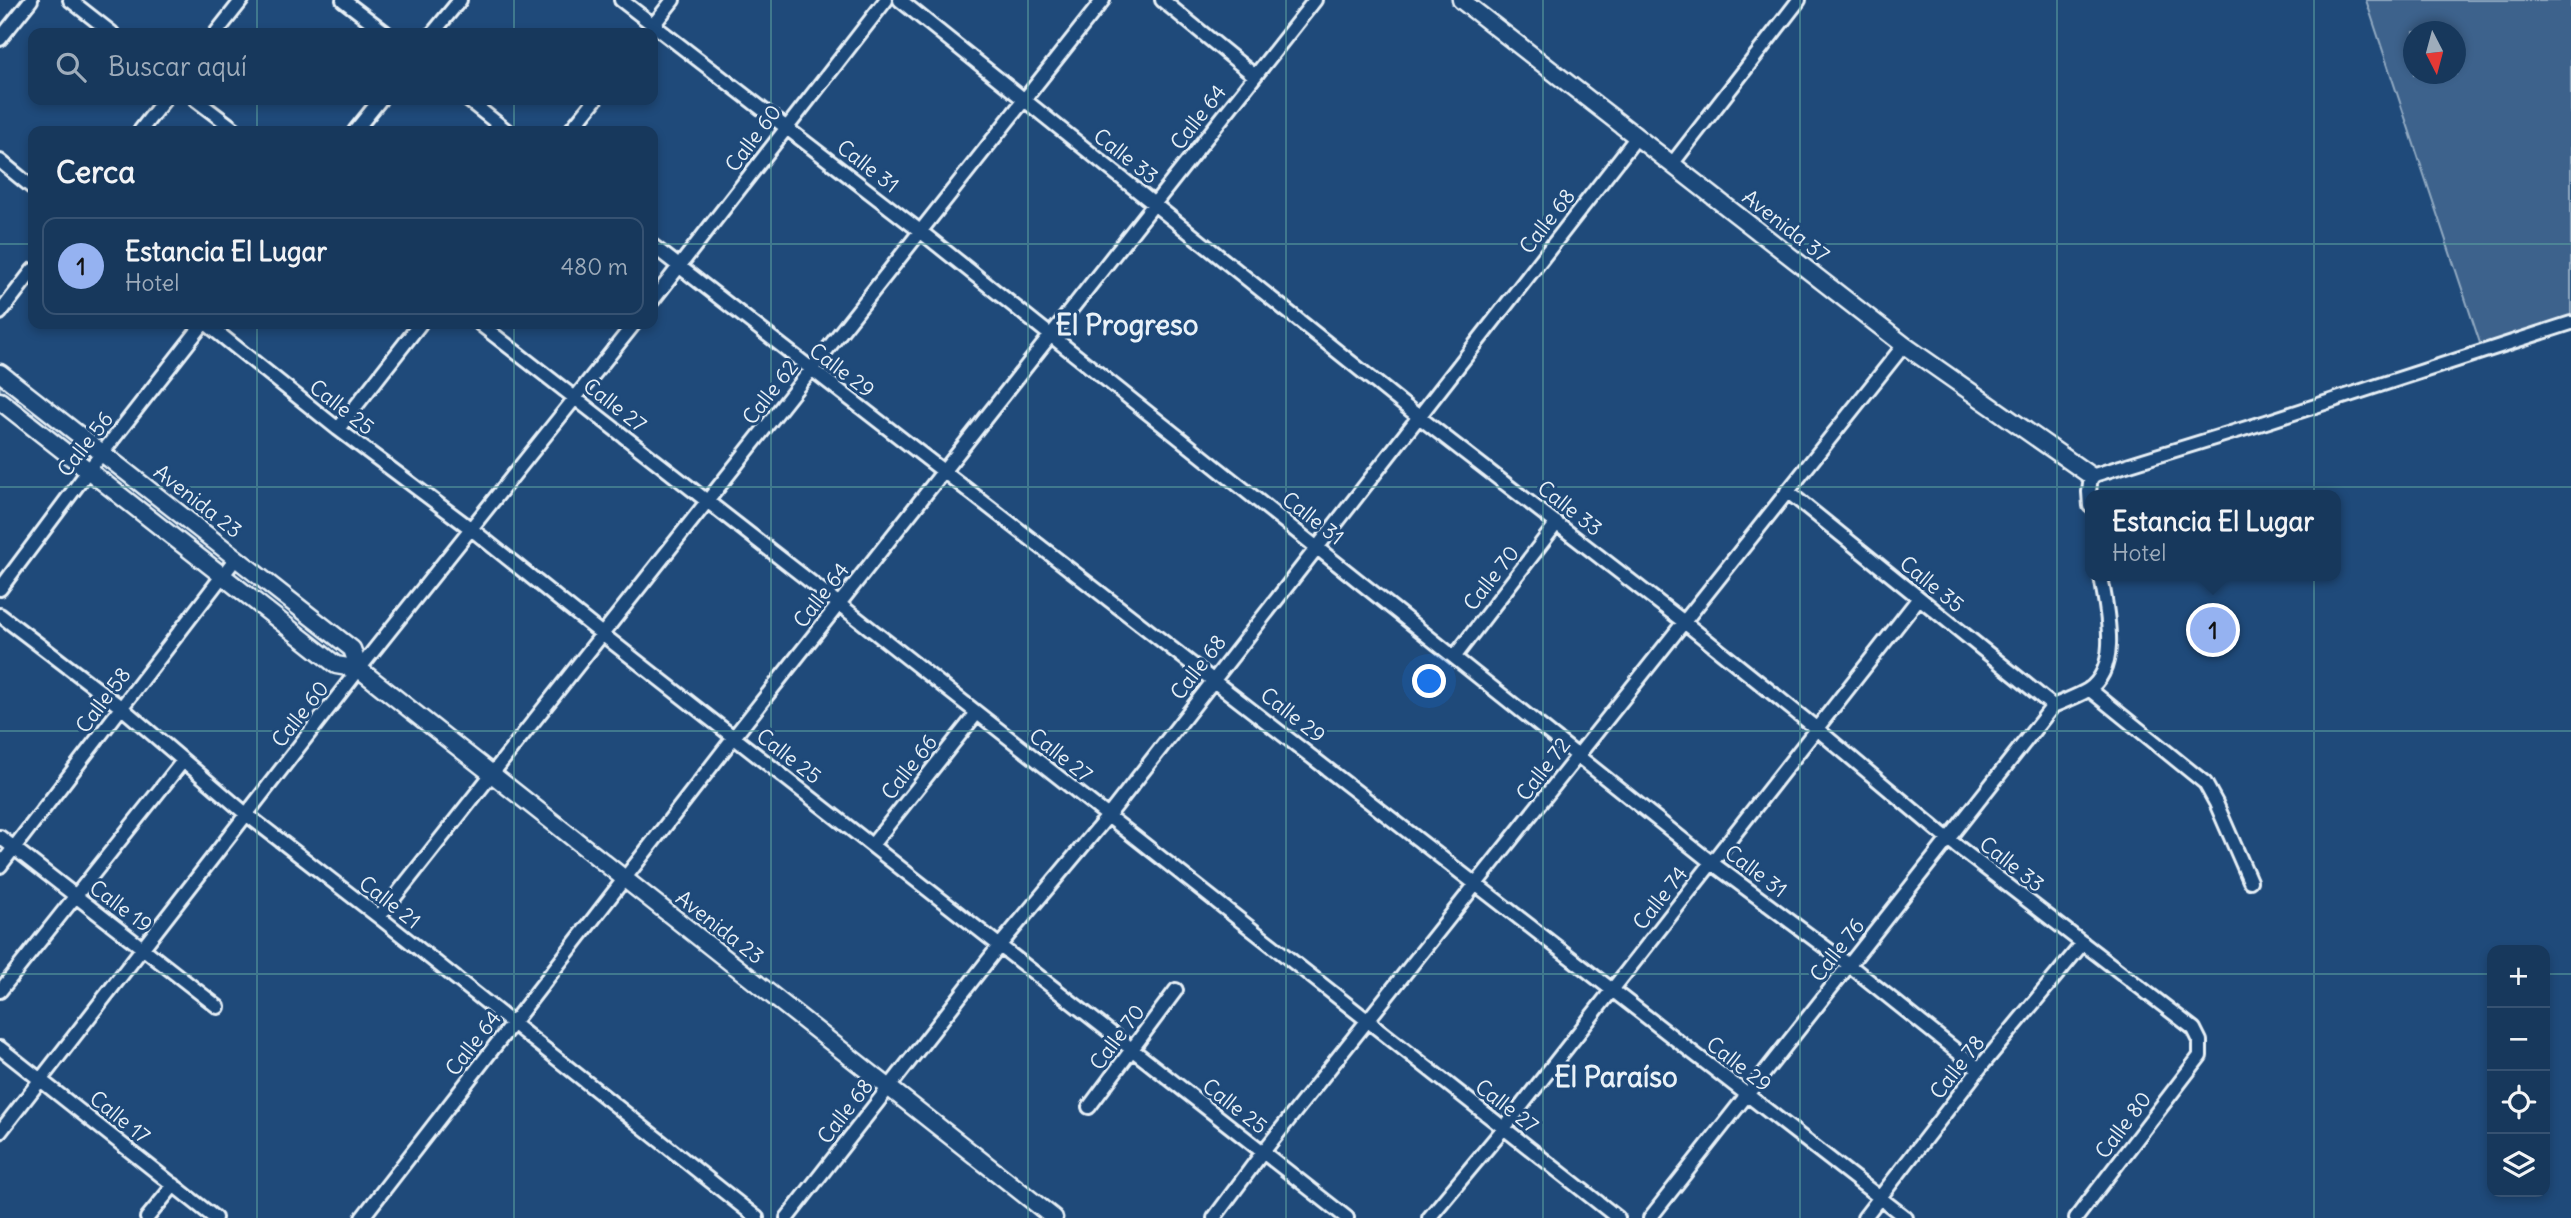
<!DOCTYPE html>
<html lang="es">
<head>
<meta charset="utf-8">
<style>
  :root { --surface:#17385c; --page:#244365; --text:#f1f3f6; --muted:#9eacbb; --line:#365272; --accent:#95b2f1 }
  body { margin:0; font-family:Delius,sans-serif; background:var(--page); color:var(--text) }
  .controls { position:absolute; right:21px; bottom:21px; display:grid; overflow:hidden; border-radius:14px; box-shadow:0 4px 10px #0003 }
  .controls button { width:63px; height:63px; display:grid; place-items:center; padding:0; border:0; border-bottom:2px solid var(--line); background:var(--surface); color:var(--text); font:35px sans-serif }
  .compass { position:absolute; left:2403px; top:21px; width:63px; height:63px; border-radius:50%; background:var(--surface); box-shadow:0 4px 10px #0003; rotate:174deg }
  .you { position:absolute; left:1430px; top:682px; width:24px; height:24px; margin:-18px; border:5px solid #fff; border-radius:50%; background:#1a73e8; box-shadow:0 0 0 10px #1a73e833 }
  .badge { display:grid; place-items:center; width:46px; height:46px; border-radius:50%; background:var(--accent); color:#111; font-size:23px; font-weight:700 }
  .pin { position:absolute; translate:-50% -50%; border:4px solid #fff; box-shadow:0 2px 7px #0006 }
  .popup { position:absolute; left:2085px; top:490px; width:256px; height:91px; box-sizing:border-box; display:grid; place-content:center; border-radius:14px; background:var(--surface); filter:drop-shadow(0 2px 5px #0005); font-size:23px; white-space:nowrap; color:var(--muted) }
  .popup b { font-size:26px; color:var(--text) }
  .popup::after { content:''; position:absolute; left:50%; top:100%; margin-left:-14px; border:14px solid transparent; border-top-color:var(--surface) }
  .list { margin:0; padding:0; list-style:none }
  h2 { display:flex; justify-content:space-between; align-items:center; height:91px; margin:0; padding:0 28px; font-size:30px }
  h2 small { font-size:23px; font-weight:400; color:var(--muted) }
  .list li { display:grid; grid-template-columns:46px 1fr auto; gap:21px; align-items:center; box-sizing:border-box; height:98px; margin:0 14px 14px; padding:0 14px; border:2px solid var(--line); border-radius:14px }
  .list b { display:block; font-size:26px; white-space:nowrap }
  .list p { margin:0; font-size:23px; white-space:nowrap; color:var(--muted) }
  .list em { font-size:23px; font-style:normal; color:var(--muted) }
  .icon { flex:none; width:38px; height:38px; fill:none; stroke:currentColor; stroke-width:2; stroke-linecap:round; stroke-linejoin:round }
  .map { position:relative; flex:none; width:2571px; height:1218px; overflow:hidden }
  .search { position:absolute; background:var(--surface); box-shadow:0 4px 10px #0003; left:28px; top:28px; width:630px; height:77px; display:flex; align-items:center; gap:18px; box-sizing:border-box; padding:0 24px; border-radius:14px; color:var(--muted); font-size:26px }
  .panel { position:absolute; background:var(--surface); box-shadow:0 4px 10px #0003; left:28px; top:126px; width:630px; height:203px; border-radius:14px }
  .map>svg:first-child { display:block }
</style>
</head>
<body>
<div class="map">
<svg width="2571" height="1218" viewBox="0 0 2571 1218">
  <rect width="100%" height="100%" fill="#1f4a7a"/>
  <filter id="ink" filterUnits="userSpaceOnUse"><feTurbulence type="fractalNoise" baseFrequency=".0143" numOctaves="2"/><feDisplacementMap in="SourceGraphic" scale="14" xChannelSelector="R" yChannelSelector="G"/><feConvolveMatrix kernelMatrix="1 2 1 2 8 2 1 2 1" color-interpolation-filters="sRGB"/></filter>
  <g filter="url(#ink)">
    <path fill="#3c628c" stroke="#92aac2" stroke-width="2" fill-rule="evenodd" d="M2366,0h205v316l-90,30zM2414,32h42v42h-42z
      M0,378l88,72 -2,5 -2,2 -84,-62z"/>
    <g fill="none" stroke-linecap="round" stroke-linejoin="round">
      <g stroke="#e8f1f8" stroke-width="18">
        <path id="street" d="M70,0l42,33
          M343,0l43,33
          M621,0l299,231 792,632 137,102 130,104
          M900,0l519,417 265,205 133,107 132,111 245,189 6,12v15l-124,162
          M1162,0l93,76
          M216,33l26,-33
          M433,33l27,-33
          M647,33l26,-33
          M0,39l31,-39
          M196,100l41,31
          M468,100l39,31
          M140,131l24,-31
          M355,131l25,-31
          M570,131l25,-31
          M0,161l33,27
          M1672,164l127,-164
          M653,246c417,324 837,645 1253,972
          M653,300l233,-300
          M0,313l33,-43
          M207,324l131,105 132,99 132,106 745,584
          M480,324l359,280 779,614
          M338,429l82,-105
          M1787,491l266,215
          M2090,506l-1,-14 2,-16 175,-54 305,-99
          M0,589l88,-118 115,-147
          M0,615l122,93 124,106 133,103 378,301
          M1455,656l102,-133
          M2089,689l116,94 11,20 34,78
          M0,837l218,170
          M872,845l105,-132
          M0,866l236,-308
          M379,917l724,-917
          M0,991l183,-230
          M0,1048l215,170
          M1089,1107l87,-117
          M0,1132l359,-463 275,-345
          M147,1218l27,-33
          M362,1218l372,-481 581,-737
          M787,1218l213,-273 108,-129 528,-678
          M1214,1218l49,-66 641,-807
          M1429,1218l75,-90 415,-530
          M1650,1218l403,-512c11,-5 25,-10 35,-16 34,-23 18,-81 13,-114
          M1864,1218l115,-149 104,-126"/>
      </g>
      <g stroke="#e8f1f8" stroke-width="21">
        <path id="secondary" d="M1461,0l443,345 187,131
          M0,373l352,276 7,20
          M0,401l336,264 23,4 695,549"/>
      </g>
      <use href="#street" stroke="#1f4a7a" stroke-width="12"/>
      <use href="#secondary" stroke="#1f4a7a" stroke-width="16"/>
    </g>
  </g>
  <path fill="none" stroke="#5ba19e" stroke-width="2" stroke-opacity="0.55" d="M257,0v33M514,0v33M771,0v1218M1028,0v1218M1286,0v1218M1543,0v1218M1800,0v1218M2057,0v1218M2314,0v1218M257,100v31M514,100v31M0,244h33M653,244h1918M257,324v894M514,324v894M0,487h2571M0,731h2571M0,974h2492M2545,974h26"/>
  <g text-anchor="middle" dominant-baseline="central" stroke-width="6" stroke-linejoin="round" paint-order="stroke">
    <g font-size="21" fill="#e8f1f8" stroke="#1f4a7a">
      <text transform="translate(1198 117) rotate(-52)">Calle 64</text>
      <text transform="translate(753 138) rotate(-53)">Calle 60</text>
      <text transform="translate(1126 156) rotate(38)">Calle 33</text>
      <text transform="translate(868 166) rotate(38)">Calle 31</text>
      <text transform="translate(1547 221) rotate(-52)">Calle 68</text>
      <text transform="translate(1786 226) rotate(38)">Avenida 37</text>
      <text transform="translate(842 370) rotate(37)">Calle 29</text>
      <text transform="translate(770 392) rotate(-52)">Calle 62</text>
      <text transform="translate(615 405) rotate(38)">Calle 27</text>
      <text transform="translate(342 407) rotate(38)">Calle 25</text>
      <text transform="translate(85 444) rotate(-52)">Calle 56</text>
      <text transform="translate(198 501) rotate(38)">Avenida 23</text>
      <text transform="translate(1570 508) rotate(38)">Calle 33</text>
      <text transform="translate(1313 518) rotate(38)">Calle 31</text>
      <text transform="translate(1491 578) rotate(-52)">Calle 70</text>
      <text transform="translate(1932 584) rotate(39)">Calle 35</text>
      <text transform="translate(821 595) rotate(-52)">Calle 64</text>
      <text transform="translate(1198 667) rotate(-52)">Calle 68</text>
      <text transform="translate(103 700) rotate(-53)">Calle 58</text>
      <text transform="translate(300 714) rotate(-52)">Calle 60</text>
      <text transform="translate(1293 715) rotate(38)">Calle 29</text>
      <text transform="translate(1061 755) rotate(38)">Calle 27</text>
      <text transform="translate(789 756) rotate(38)">Calle 25</text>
      <text transform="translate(909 767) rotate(-52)">Calle 66</text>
      <text transform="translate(1543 769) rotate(-52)">Calle 72</text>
      <text transform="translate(2012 864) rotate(38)">Calle 33</text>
      <text transform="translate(1756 871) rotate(37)">Calle 31</text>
      <text transform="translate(1660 898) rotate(-52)">Calle 74</text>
      <text transform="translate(390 902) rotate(38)">Calle 21</text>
      <text transform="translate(121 906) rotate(37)">Calle 19</text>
      <text transform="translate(720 927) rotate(38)">Avenida 23</text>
      <text transform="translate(1837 950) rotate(-52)">Calle 76</text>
      <text transform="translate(1117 1037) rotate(-53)">Calle 70</text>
      <text transform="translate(473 1043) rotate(-52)">Calle 64</text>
      <text transform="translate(1739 1064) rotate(38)">Calle 29</text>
      <text transform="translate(1957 1067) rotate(-52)">Calle 78</text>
      <text transform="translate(1235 1106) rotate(38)">Calle 25</text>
      <text transform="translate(1507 1106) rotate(38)">Calle 27</text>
      <text transform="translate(845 1111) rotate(-52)">Calle 68</text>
      <text transform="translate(120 1117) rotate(39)">Calle 17</text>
      <text transform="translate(2123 1125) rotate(-53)">Calle 80</text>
    </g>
    <g font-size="28" font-weight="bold" fill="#e8f1f8" stroke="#1f4a7a">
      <text x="1127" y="325">El Progreso</text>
      <text x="1616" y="1077">El Paraíso</text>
    </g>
  </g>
</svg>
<div class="controls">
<button>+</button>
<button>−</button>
<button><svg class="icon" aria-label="locate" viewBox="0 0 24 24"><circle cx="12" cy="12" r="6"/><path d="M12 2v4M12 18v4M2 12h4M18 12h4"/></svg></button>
<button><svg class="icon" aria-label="layers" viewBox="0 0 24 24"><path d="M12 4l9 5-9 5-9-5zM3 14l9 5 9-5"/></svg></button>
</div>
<svg class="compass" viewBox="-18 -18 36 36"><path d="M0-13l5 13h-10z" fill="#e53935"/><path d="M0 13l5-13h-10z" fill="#9eacbb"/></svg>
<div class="you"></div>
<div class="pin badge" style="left:2213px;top:630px">1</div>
<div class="popup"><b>Estancia El Lugar</b>Hotel</div>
<div class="search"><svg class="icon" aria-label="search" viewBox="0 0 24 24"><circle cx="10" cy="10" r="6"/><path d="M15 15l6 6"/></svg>Buscar aquí</div>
<section class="panel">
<h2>Cerca<small></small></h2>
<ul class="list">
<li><span class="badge">1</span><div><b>Estancia El Lugar</b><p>Hotel</p></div><em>480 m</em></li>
</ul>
</section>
</div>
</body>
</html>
